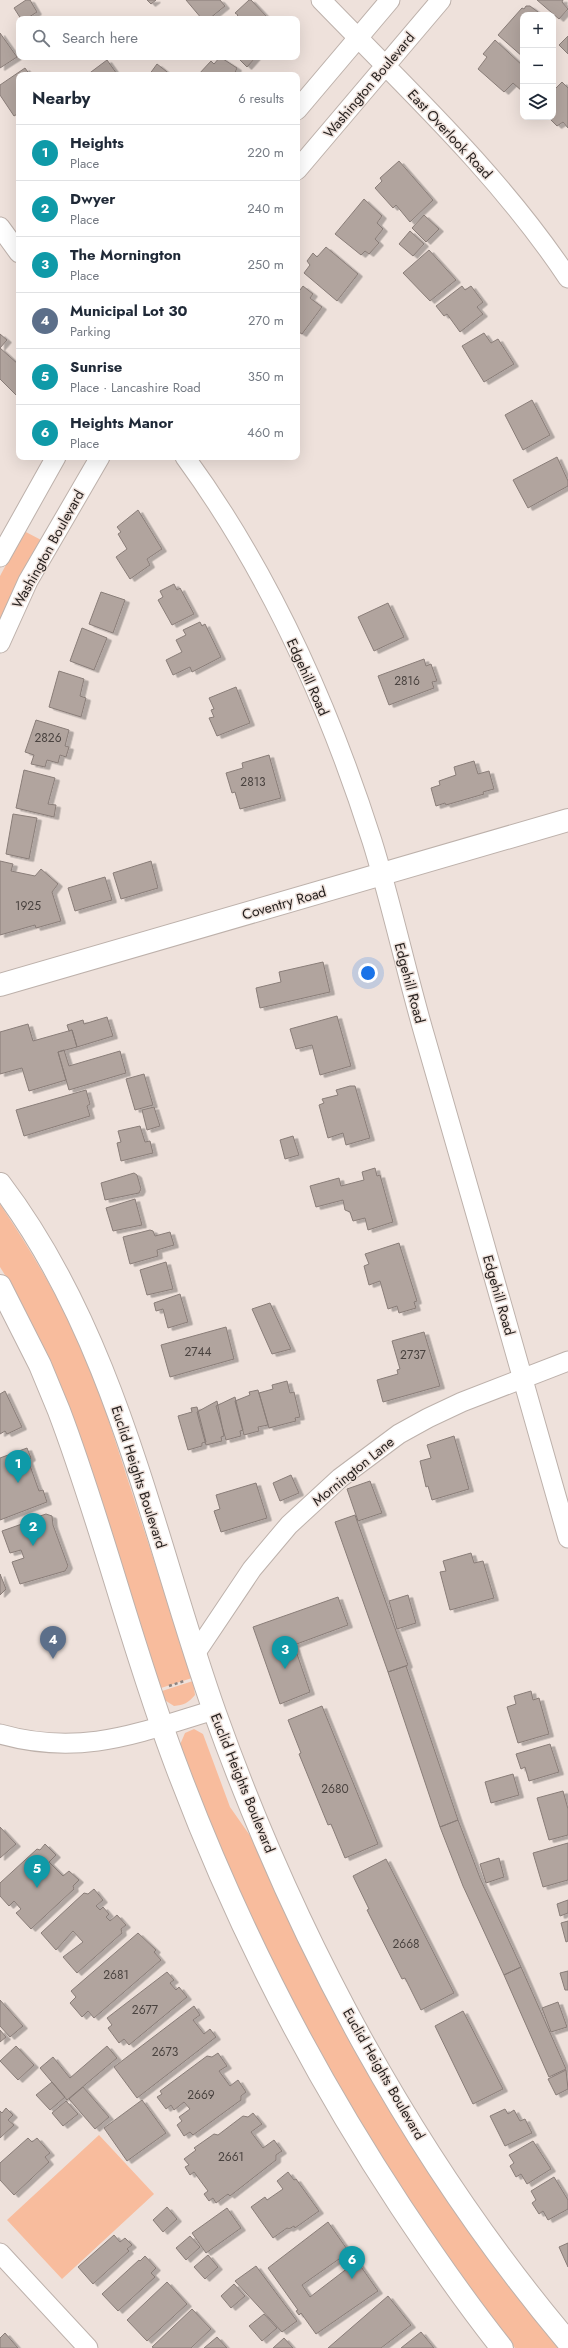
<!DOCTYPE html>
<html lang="en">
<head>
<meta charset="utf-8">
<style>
  :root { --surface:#fff; --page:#f6f6f7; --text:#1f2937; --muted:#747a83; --line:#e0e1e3; --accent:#111827 }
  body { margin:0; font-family:Jost,sans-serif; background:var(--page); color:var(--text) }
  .controls { position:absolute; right:12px; top:12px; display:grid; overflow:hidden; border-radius:8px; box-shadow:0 4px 16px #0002 }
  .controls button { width:36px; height:36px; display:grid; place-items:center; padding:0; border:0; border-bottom:1px solid var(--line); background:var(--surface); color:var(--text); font:20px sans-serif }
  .you { position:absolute; left:368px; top:973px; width:14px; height:14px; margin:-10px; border:3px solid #fff; border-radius:50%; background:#1a73e8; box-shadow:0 0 0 6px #1a73e833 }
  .badge { display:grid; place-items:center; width:26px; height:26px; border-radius:50%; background:var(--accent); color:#fff; font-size:13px; font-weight:700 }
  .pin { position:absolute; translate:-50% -33px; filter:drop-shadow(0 1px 2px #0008) }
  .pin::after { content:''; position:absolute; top:21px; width:14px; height:12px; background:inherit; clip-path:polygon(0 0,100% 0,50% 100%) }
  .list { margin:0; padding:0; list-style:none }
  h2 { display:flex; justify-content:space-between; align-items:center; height:52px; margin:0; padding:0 16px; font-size:17px }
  h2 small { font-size:13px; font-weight:400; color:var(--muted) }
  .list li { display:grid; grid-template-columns:26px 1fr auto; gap:12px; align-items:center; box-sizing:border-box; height:56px; padding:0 16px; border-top:1px solid var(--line) }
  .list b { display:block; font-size:15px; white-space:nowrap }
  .list p { margin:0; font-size:13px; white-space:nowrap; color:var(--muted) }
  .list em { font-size:13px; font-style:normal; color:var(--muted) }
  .icon { flex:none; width:22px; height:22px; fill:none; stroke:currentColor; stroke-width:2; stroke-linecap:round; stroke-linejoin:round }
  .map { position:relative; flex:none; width:568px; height:2348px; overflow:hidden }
  .search { position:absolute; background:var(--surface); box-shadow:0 4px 16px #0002; left:16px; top:16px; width:284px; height:44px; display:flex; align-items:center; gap:10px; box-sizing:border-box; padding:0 14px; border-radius:8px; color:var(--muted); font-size:15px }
  .panel { position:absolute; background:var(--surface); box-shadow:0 4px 16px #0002; left:16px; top:72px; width:284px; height:388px; border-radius:8px }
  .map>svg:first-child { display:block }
</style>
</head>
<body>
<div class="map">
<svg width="568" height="2348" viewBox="0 0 568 2348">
  <defs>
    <filter id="shadow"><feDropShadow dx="4.5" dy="2.5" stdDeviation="0" flood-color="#0004"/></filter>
  </defs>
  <rect width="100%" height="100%" fill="#eee1db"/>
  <path fill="#f8bc9d" d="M24,531l19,10 -43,89v-54z
    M0,1204c26,39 51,80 71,122 12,25 22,51 32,77l89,275 -31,10 -38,-115 -107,-280 -16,-26z
    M193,1681l2,14c-7,8 -11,10 -21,11l-11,-7 -1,-8z
    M194,1729l9,5 27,73 21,30 34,76 40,81 42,76 80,131 45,63 66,84h-43l-66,-86 -75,-114 -75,-131 -78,-162 -42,-108 6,-14z
    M99,2135l55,59 -92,85 -55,-59z"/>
  <path fill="#b1a49e" stroke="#897d78" filter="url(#shadow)" d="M26,0h4l7,12 -11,7h-5l-7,-11z
    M147,0h9l-5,4z
    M186,0h34l5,6 -16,13h-7z
    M249,0h2l18,19h-35l4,-4 -3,-2z
    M537,0h26l-1,2 6,7 -9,10z
    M526,6h4l12,9h-19v42l-25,-22 24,-27 2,1z
    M0,33l17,24 -17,11z
    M568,36v18l-9,-9z
    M495,40l28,26v26l-10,-9 -9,9 -26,-23 9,-12 -4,-3z
    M220,57l17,11 -3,7h-36l13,-14 3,3z
    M237,57h19l-9,10z
    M107,60l10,14 -1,1h-29z
    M157,64l14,11h-22z
    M25,68l5,7h-11v38l-5,3 -14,-21v-10z
    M562,82l6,6v40l-5,-6 -6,4 -9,-9h5v-26z
    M399,161l34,39 -23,22 -14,-17 -3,3 -18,-20 7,-7 -2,-3z
    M364,199l18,17 -5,7 6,6 -8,10 4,4 -10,11 -4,-3 -4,4 -26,-21z
    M424,215l15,14 -13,13 -14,-14z
    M410,231l14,13 -11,12 -14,-12z
    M326,247l32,27 -21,27 -33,-28 6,-8 -3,-4 6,-8 4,4z
    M429,250l27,30 -26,21 -27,-28z
    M303,286l10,8 -3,4 12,9 -20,27 -5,-3v-42l3,1z
    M462,286l3,4 6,-4 12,16 -6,5 6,7 -23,18 -13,-18 -3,2 -8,-10z
    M484,333l7,10 7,-4 16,25 -30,18 -22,-36z
    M0,334l7,6 -7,8z
    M0,348l18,16 1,-1 -1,34 -18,-18z
    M532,400l18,35 -27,15 -18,-35z
    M557,457l11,24v5l-40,22 -15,-28z
    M138,510l24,39 -15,10 3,6 -20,14 -14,-22 11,-8 -9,-15 3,-2 -4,-5z
    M174,584l3,6 3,-2 14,26 -22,11 -14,-25 5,-3 -3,-6z
    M101,592l24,8 -12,33 -24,-9z
    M388,603l16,34 -30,14 -16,-34z
    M200,622l2,4 3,-2 16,33 -29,15 -2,-5 -17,8 -7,-15 16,-8 -6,-12 10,-5 -3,-5z
    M82,628l25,10 -13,32 -24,-9z
    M424,659l2,7 5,-2 6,17 -5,1 2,6 -45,17 -11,-29z
    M59,671l25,8 -4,17 6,2 -5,19 -32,-10z
    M236,687l14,36 -33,13 -8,-18 5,-1 -3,-7 3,-1 -5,-11z
    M36,720l33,10 -4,16 4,1 -3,10 -6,-2 -2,8 -11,-3 -2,7 -14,-3 3,-9 -9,-3z
    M269,755l12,43 -41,11 -5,-17 -3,1 -6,-20 17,-5 -1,-5z
    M474,761l4,13 11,-3 5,18 -11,3 1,2 -38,11 -1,-2 -9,3 -5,-18 9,-3 -1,-4 17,-6 -2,-8z
    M24,770l31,8 -7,26 8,1 -2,12 -38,-9z
    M13,814l24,4 -8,41 -23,-5z
    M0,861l13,3 -2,7 24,5 6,-7 17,15 -6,8 9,29 -25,7 -1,-3 -35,10z
    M151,861l7,27 -37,11 -8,-26z
    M105,877l7,23 -37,11 -7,-23z
    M323,962l7,30 -70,16 -4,-20 25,-6 -2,-10z
    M337,1016l14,50 -31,9 -8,-30 -16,4 -6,-20z
    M107,1017l6,19 -36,11 -5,-17 -3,1 -2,-6 16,-5 1,4z
    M28,1024l5,17 39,-11 5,17 -19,5 8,28 -37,11 -7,-23 -22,6v-42z
    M64,1050l5,16 51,-15 6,22 -57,17 -11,-38z
    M144,1074l9,31 -18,5 -9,-31z
    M350,1086h5l15,52 -24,7 -3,-12 -15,5 -9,-33 5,-2 -2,-4 16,-4 -2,-5z
    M86,1090l4,14 -3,2 3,10 -66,20 -8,-26z
    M154,1107l6,19 -13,4 -5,-20z
    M140,1126l5,16 5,-1 3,12 -32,8 -4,-18 4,-1 -3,-11z
    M293,1136l6,19 -14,4 -5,-19z
    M375,1168l2,8 3,-1 13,47 -25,8 -3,-12 -12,3 -3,-9 -5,-2 -2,-10 -27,7 -6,-21 29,-8 2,8 23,-6 -2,-8z
    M134,1173l3,2 4,14 -2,4 -34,7 -4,-17z
    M135,1199l7,26 -29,6 -7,-23z
    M150,1230l3,1 2,5 15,-4 4,13 -17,5 1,6 -28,8 -7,-27z
    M399,1243l18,58 -3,1 2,6 -17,5 -2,-7 -9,3 -8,-28 -11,4 -5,-19 5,-2 -4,-10z
    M166,1262l7,27 -26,6 -7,-25z
    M180,1294l8,28 -20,6 -5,-19 -7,2 -2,-8z
    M270,1303l21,46 -19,5 -20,-45z
    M226,1327l8,32 -64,18 -9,-32z
    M424,1332l16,54 -57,16 -6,-22 21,-6 -1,-4 3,-1 -8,-28z
    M287,1381l3,12 4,-1 6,25 -5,1 1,3 -27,7 -10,-35 14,-4 -1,-4z
    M258,1390l10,35 -10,2 1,4 -15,4 -9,-34 15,-6 -1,-3z
    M5,1391l17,36 -15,7 -2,-3 -5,3v-40z
    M235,1397l8,33 -3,1 1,5 -15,4 -10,-34z
    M217,1401l7,35 -3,1 1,4 -16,4 -9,-33z
    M197,1407l9,35 -4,1v3l-14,4 -10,-34 14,-4 -1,-4z
    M454,1436l15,53 -37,11 -4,-14 -2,1 -6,-26 11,-3 -4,-13z
    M27,1448l4,10 -3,2 11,31 4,-1 4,12 -47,18v-62z
    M291,1475l8,18 -19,8 -7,-18z
    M370,1481l12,32 -24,8 -11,-32z
    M256,1483l11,35 -46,14 -7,-21 6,-2 -4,-14z
    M46,1514l6,2 1,9 15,41 -3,5 -45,13 -8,-22 12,-4 -3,-8 -11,3 -8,-22 37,-13 1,-2z
    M355,1515l53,150 -20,7 -53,-150z
    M471,1553l3,10 9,-2 11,37 -44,12 -10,-38 6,-1 -3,-10z
    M0,1574l6,15 -6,6z
    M408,1595l8,28 -19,6 -8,-28z
    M338,1597l10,28 -54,20 16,47 -30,12 -27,-77z
    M406,1666l52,154 -18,7 -52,-155z
    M531,1691l2,9 6,-2 10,36 -31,9 -11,-36 9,-3 -2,-8z
    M322,1706l56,138 -33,14 -14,-34 -3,1 -29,-71 2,-1 -13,-33z
    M550,1744l9,28 -30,9 -4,-14 -4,2 -5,-15z
    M513,1774l6,21 -28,8 -6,-21z
    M563,1791l5,18v26l-19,5 -12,-42z
    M458,1820l22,58 41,89 -17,8 -41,-89 -23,-59z
    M0,1827l16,17 -16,14z
    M568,1843v37l-25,7 -10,-34z
    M45,1844l11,11 -7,7 14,14 6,-5 10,9 -6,6 1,3 -43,40 -15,-16 5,-4 -7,-8 -5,5 -9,-10v-13l37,-34 3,1z
    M499,1858l5,19 -18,6 -6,-19z
    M386,1859l68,134 -33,17 -16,-32 -3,1 -35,-69 2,-1 -16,-33z
    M94,1889l9,11 -7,6 4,4 3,-3 6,7 -3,3 4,4 7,-6 9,10 -5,4 1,4 -45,40 -14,-16 20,-15 -10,-11 -17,19 -15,-17 43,-40 4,1z
    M568,1900v13l-8,3 -3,-12z
    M568,1921v20l-2,1 -5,-19z
    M138,1933l18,17 -2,2 7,8 -67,58 -6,-7 -6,6 -12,-14 6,-6 -5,-6z
    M521,1967l45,102 -17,8 -45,-102z
    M568,1971v19h-3l-5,-17z
    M167,1972l7,8 -4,3 6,7 3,-3 8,10 -58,48 -5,-6 -5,4 -11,-15 4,-3 -5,-7z
    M0,2000l23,26 -13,11 -10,-11z
    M558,2002l9,25 -16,5 -9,-24z
    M194,2006l6,9 -7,5 11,14 6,-5 6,8 -79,61 -23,-31z
    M463,2011l40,78 -30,15 -38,-78z
    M0,2030l6,7 -6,5z
    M16,2046l18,19 -16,15 -18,-19z
    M107,2046l10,12 -50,42 -27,-32 13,-11 17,21z
    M218,2053l9,13 -8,5 11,15 8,-6 8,12 -5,4v4l-48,35 -3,-3 -6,4 -7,-11 5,-4 -3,-4 11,-8 -6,-7 -10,8 -3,-5 -5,4 -9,-12 5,-3 -2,-3 47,-35 5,1z
    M566,2070l2,19 -12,6 -8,-16z
    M52,2082l13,15 -15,13 -14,-15z
    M83,2087l26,30 -14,12 -26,-30z
    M142,2100l24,33 -39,28 -23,-33z
    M66,2101l12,13 -15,12 -11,-13z
    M6,2108l7,7 -5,5 6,5 -14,13v-27l2,2z
    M505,2109l3,5 6,-4 6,11 5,-2 7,14 -27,13 -15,-30z
    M253,2113l9,11 -11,8 12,16 11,-8 8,11 -6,4v5l-46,36 -2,-2 -12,9 -3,-5 -4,3 -5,-7 4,-3 -14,-19 -4,3 -5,-8 4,-2 -5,-6 12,-9 -2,-2 20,-14 4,1 25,-19 5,1z
    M28,2138l4,4 5,-4 13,15 -5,4 4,5 -35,33 -14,-15v-17z
    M533,2141l18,28 -24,15 -6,-10 -5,3 -6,-11 4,-3 -5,-8z
    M288,2172l6,8 2,-1 23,32 -24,17 -1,-2 -5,3 -2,-1 -14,10 -22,-31 14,-10 2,3 16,-11 -6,-8z
    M554,2177l14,23v9l-20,11 -5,-9 -4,3 -7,-11 4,-3 -5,-9z
    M167,2207l10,12 -14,13 -10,-12z
    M227,2208l14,20 -35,25 -14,-20z
    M328,2222l21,30 -47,33 8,12 47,-36 21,30 -62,43 -15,-21 -2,2 -3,-4 2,-1 -30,-42z
    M114,2235l6,7 5,-4 7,7 -5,4 2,2 -36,33 -15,-17z
    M190,2236l10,11 -14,13 -10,-12z
    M568,2243v24l-9,-20z
    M208,2255l10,12 -13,12 -11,-12z
    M145,2256l11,12 -5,5 4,4 -37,34 -16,-17 37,-34 1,1z
    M256,2266l41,55 -15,11 -47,-51z
    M167,2282l20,22 -40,37 -20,-21z
    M234,2284l11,12 -14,12 -10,-12z
    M388,2296l23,29 -30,23h-53z
    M192,2309l19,20 -20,19h-37l-2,-1z
    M264,2314l13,14 -15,13 -13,-15z
    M421,2332l13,16h-33z
    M5,2333l13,15h-18v-10z
    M217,2337l10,11h-23z
    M284,2338l9,10h-20z"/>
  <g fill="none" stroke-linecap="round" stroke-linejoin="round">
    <g stroke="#bdb1ab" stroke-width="21">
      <path id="street" d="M321,0c86,89 178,174 247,278
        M297,110l93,-110
        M297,170l144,-170
        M0,227l19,26
        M185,457c84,115 144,249 187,384 20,64 34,131 53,196 48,167 96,333 143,501
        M0,557l56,-100
        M0,643l28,-62 72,-124
        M195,1654l57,-85 37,-44 51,-47 59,-44 29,-16 34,-16 106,-41
        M0,1734c81,23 138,-1 214,-24
        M0,2253l88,95"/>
    </g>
    <g stroke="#bdb1ab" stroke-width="24">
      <path id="secondary" d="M0,985l568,-165
        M0,1184c117,154 152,351 215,529 81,227 198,445 353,629
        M0,1286l40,79 19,46c44,116 73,238 117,354 58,155 134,304 225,442 32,48 65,96 101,141"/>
    </g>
    <path stroke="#8e8480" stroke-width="2.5" stroke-dasharray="3 3" stroke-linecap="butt" d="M169,1686l15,-5"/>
    <use href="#street" stroke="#fff" stroke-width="19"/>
    <use href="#secondary" stroke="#fff" stroke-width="22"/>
  </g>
  <g text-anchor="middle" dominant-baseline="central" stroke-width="3" stroke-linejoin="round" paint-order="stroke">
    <g font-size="12" fill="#49423f">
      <text x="407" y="681">2816</text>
      <text x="48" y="738">2826</text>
      <text x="253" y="782">2813</text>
      <text x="28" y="906">1925</text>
      <text x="198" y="1352">2744</text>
      <text x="413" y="1355">2737</text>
      <text x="335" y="1789">2680</text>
      <text x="406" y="1944">2668</text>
      <text x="116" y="1975">2681</text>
      <text x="145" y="2010">2677</text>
      <text x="165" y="2052">2673</text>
      <text x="201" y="2095">2669</text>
      <text x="231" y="2157">2661</text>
    </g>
    <g font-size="14" fill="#26211f" stroke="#eee1db">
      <text transform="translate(369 85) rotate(-50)">Washington Boulevard</text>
      <text transform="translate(450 134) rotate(47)">East Overlook Road</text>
      <text transform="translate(48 549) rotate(-61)">Washington Boulevard</text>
      <text transform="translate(308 677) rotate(66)">Edgehill Road</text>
      <text transform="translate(284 903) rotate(-16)">Coventry Road</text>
      <text transform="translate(410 983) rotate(75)">Edgehill Road</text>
      <text transform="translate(499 1295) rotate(74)">Edgehill Road</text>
      <text transform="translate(353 1471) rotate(-39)">Mornington Lane</text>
      <text transform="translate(139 1477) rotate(72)">Euclid Heights Boulevard</text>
      <text transform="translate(243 1783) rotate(68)">Euclid Heights Boulevard</text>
      <text transform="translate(384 2074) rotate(60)">Euclid Heights Boulevard</text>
    </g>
  </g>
</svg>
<div class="controls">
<button>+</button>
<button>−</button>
<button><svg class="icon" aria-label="layers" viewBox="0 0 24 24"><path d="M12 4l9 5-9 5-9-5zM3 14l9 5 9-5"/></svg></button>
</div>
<div class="you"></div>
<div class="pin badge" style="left:18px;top:1483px;background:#0f9aa8">1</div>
<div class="pin badge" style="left:33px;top:1546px;background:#0f9aa8">2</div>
<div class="pin badge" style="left:285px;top:1669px;background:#0f9aa8">3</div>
<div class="pin badge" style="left:53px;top:1659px;background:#5c6f8a">4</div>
<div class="pin badge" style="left:37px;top:1888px;background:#0f9aa8">5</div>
<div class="pin badge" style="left:352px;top:2279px;background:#0f9aa8">6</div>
<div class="search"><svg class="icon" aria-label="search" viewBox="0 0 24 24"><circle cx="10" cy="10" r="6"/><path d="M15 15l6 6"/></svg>Search here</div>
<section class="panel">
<h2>Nearby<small>6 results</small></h2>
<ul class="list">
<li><span class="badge" style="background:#0f9aa8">1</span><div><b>Heights</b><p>Place</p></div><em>220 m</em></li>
<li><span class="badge" style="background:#0f9aa8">2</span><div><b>Dwyer</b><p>Place</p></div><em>240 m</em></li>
<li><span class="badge" style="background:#0f9aa8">3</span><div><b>The Mornington</b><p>Place</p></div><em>250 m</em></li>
<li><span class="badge" style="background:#5c6f8a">4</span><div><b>Municipal Lot 30</b><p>Parking</p></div><em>270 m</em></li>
<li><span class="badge" style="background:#0f9aa8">5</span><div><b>Sunrise</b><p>Place · Lancashire Road</p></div><em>350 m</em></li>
<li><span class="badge" style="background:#0f9aa8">6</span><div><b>Heights Manor</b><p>Place</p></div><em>460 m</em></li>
</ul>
</section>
</div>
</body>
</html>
